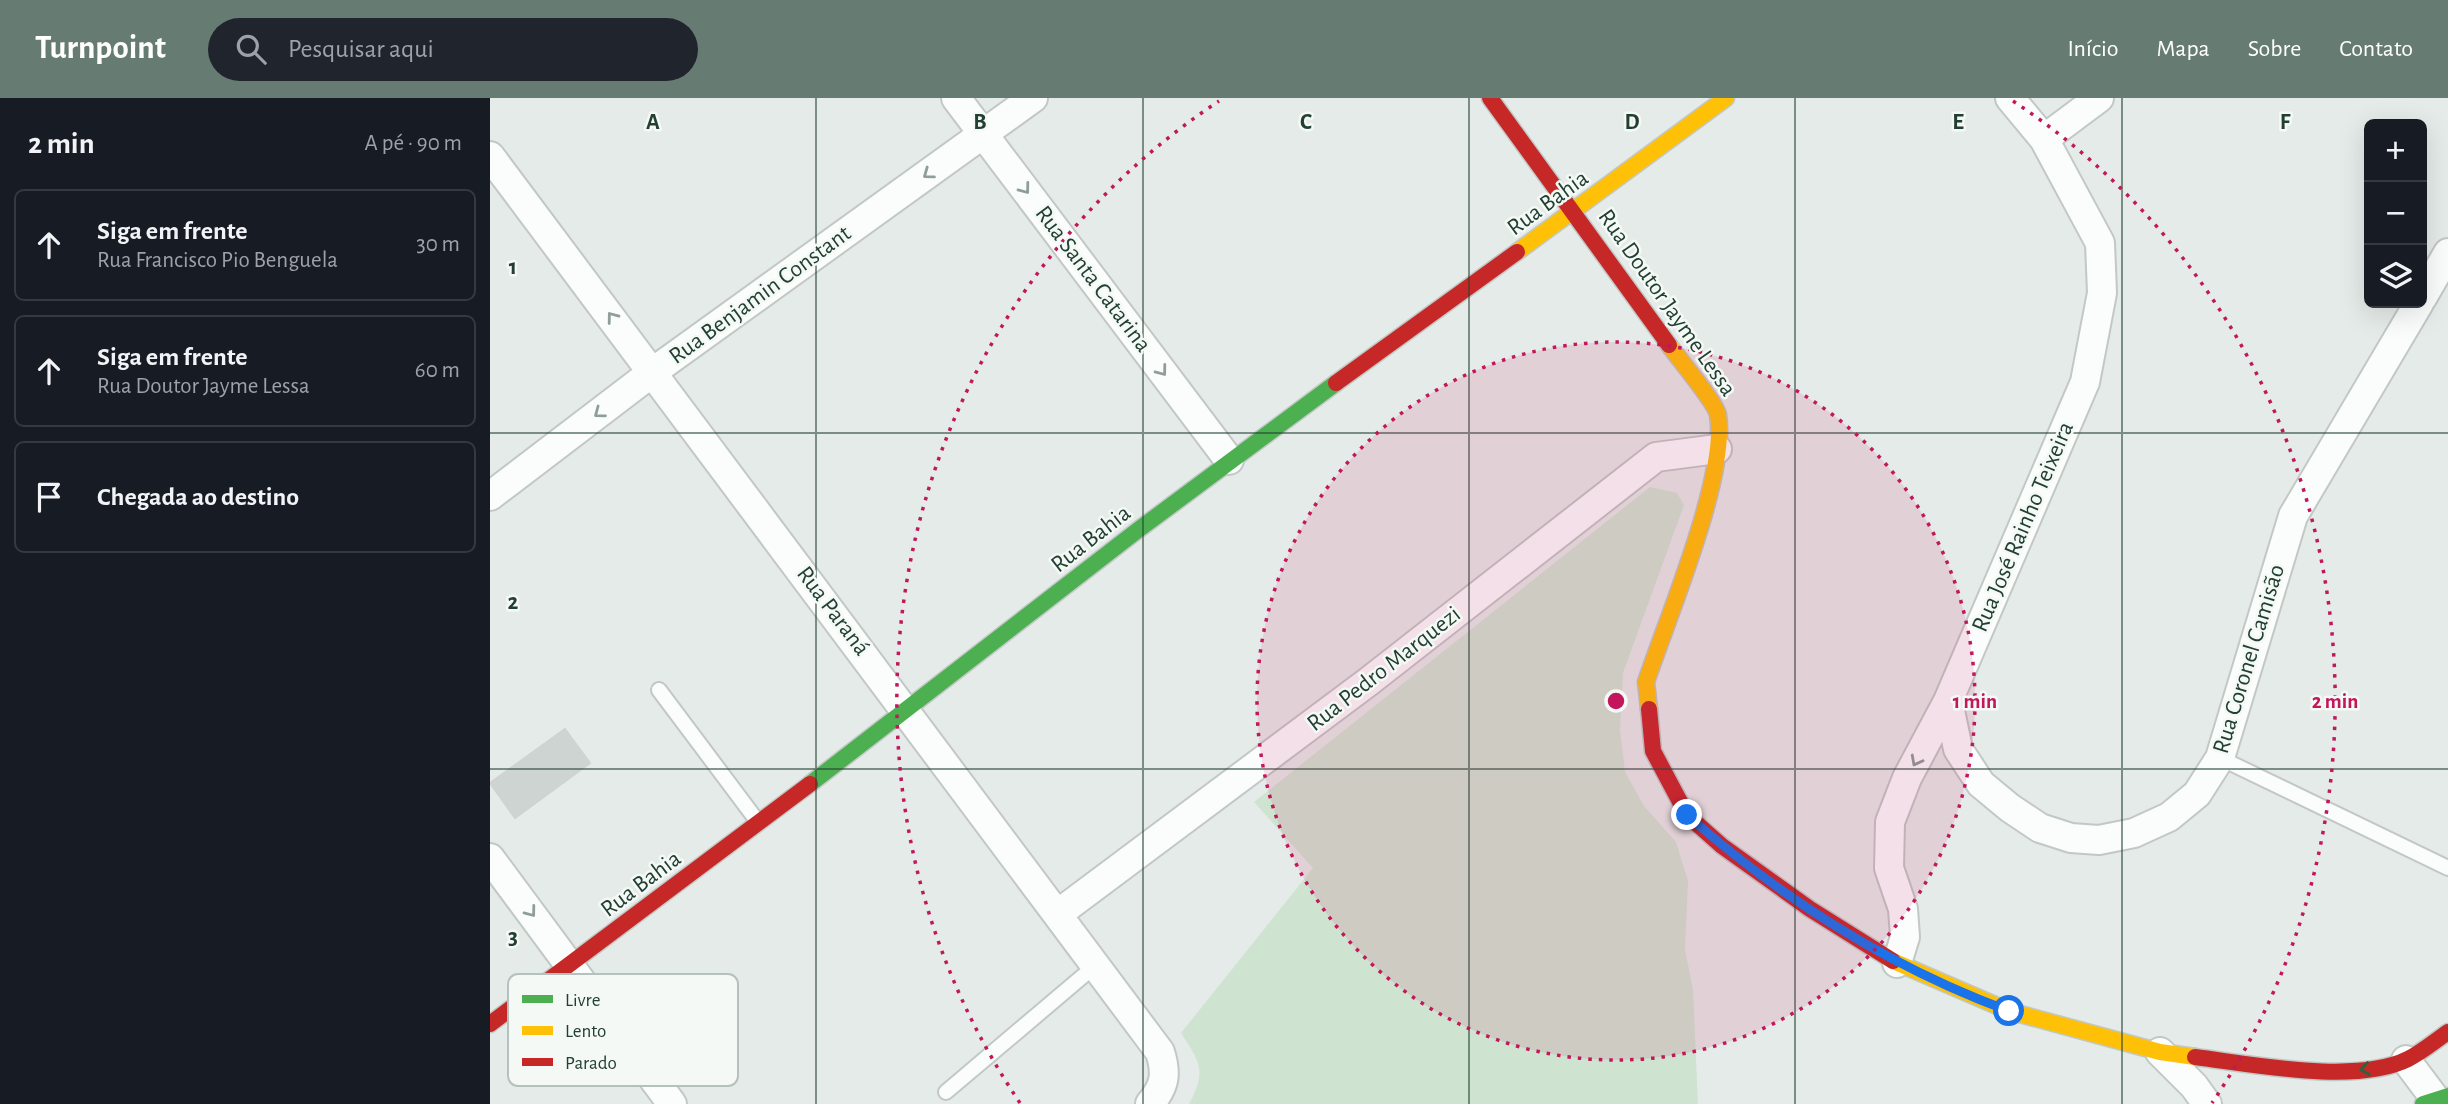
<!DOCTYPE html>
<html lang="pt">
<head>
<meta charset="utf-8">
<style>
  :root { --surface:#171b24; --page:#20242c; --text:#f1f3f6; --muted:#9ea1a6; --line:#363941; --accent:#667b72 }
  body { margin:0; font-family:"Alegreya Sans",sans-serif; background:var(--page); color:var(--text) }
  .controls { position:absolute; right:21px; top:21px; display:grid; overflow:hidden; border-radius:10px; box-shadow:0 7px 28px #0002 }
  .controls button { width:63px; height:63px; display:grid; place-items:center; padding:0; border:0; border-bottom:2px solid var(--line); background:var(--surface); color:var(--text); font:35px sans-serif }
  .stop { position:absolute; width:21px; height:21px; margin:-16px; border:5px solid #1a73e8; border-radius:50%; background:#fff }
  .stop.end { background:#1a73e8; border-color:#fff; box-shadow:0 2px 7px #0008 }
  .list { margin:0; padding:0; list-style:none }
  h2 { display:flex; justify-content:space-between; align-items:center; height:91px; margin:0; padding:0 28px; font-size:30px }
  h2 small { font-size:23px; font-weight:400; color:var(--muted) }
  .list li { display:grid; grid-template-columns:46px 1fr auto; gap:21px; align-items:center; box-sizing:border-box; height:112px; margin:0 14px 14px; padding:0 14px; border:2px solid var(--line); border-radius:10px }
  .list b { display:block; font-size:26px; white-space:nowrap }
  .list p { margin:0; font-size:23px; white-space:nowrap; color:var(--muted) }
  .list em { font-size:23px; font-style:normal; color:var(--muted) }
  .icon { flex:none; width:38px; height:38px; fill:none; stroke:currentColor; stroke-width:2; stroke-linecap:round; stroke-linejoin:round }
  .map { position:relative; flex:none; width:1958px; height:1006px; overflow:hidden }
  header { display:flex; align-items:center; gap:42px; box-sizing:border-box; height:98px; padding:0 35px; background:var(--accent); color:#fff }
  header strong { font-size:33px }
  nav { display:flex; gap:38px; margin-inline-start:auto; font-size:24px }
  .search { width:490px; height:63px; background:var(--page); display:flex; align-items:center; gap:18px; box-sizing:border-box; padding:0 24px; border-radius:38px; color:var(--muted); font-size:26px }
  main { display:flex }
  aside { flex:1; background:var(--surface) }
  .map>svg:first-child { display:block }
</style>
</head>
<body>
<header>
<strong>Turnpoint</strong>
<div class="search"><svg class="icon" aria-label="search" viewBox="0 0 24 24"><circle cx="10" cy="10" r="6"/><path d="M15 15l6 6"/></svg>Pesquisar aqui</div>
<nav><a>Início</a><a>Mapa</a><a>Sobre</a><a>Contato</a></nav>
</header>
<main>
<aside>
<h2>2 min<small>A pé · 90 m</small></h2>
<ul class="list">
<li><svg class="icon" aria-label="ahead" viewBox="0 0 24 24"><path d="M12 20V5M6 11l6-6 6 6"/></svg><div><b>Siga em frente</b><p>Rua Francisco Pio Benguela</p></div><em>30 m</em></li>
<li><svg class="icon" aria-label="ahead" viewBox="0 0 24 24"><path d="M12 20V5M6 11l6-6 6 6"/></svg><div><b>Siga em frente</b><p>Rua Doutor Jayme Lessa</p></div><em>60 m</em></li>
<li><svg class="icon" aria-label="arrive" viewBox="0 0 24 24"><path d="M6 21V4h12l-3 4 3 4H6"/></svg><div><b>Chegada ao destino</b></div></li>
</ul>
</aside>
<div class="map">
<svg width="1958" height="1006" viewBox="0 0 1958 1006">
  <rect width="100%" height="100%" fill="#e5ebe8"/>
  <path fill="#cee4d1" d="M1160,389l27,6 7,12 -61,168 -3,57 5,42 19,34 32,36 12,39 -3,69 8,39 5,115h-509c18,-33 11,-42 -8,-71l132,-165 -59,-66z"/>
  <path fill="#ced4d1" stroke="#ced4d1" stroke-width="2" d="M75,631l25,34 -75,55 -25,-35z"/>
  <g fill="none" stroke-linecap="round" stroke-linejoin="round">
    <g stroke="#c2c8c5" stroke-width="18">
      <path id="lane" d="M169,592l99,132
        M1730,660l228,110
        M456,994l150,-127"/>
    </g>
    <g stroke="#c2c8c5" stroke-width="32">
      <path id="street" d="M466,0l273,362
        M1554,41l55,-41
        M0,58l670,896c7,22 5,34 -10,52
        M1932,200l26,-45
        M0,398l164,-125 379,-273
        M1458,603l10,48 23,35 29,24 30,20 31,10 28,2 35,-7 35,-16 28,-23 23,-36 73,-242 126,-213
        M0,760l182,246
        M569,815l309,-231 288,-225 61,-8
        M1407,865l8,-26 -2,-28 -14,-41 1,-46 17,-44 41,-77 137,-319 17,-89 -2,-50 -56,-104 -34,-41
        M1670,954l34,34 13,18
        M1916,962l30,40"/>
    </g>
    <g stroke="#c1c8c5" stroke-width="19">
      <path id="fast" d="M320,686l328,-254 198,-147
        M1933,1006l25,-8"/>
    </g>
    <g stroke="#c1c8c5" stroke-width="19">
      <path id="slow" d="M1027,154l209,-154
        M1159,611l-3,-27c21,-63 82,-206 72,-267 -2,-12 -40,-57 -49,-70
        M1403,863l116,50 151,41 35,5"/>
    </g>
    <g stroke="#c1c8c5" stroke-width="19">
      <path id="jam" d="M1000,0l179,247
        M846,285l181,-131
        M1159,611l4,42 34,64 35,31 88,63 83,52
        M0,926l320,-240
        M1705,959c57,7 161,28 213,2 14,-7 27,-18 40,-27"/>
    </g>
    <use href="#lane" stroke="#fbfcfc" stroke-width="14"/>
    <use href="#street" stroke="#fbfcfc" stroke-width="28"/>
    <use href="#fast" stroke="#4caf50" stroke-width="16"/>
    <use href="#slow" stroke="#ffc107" stroke-width="16"/>
    <use href="#jam" stroke="#c62828" stroke-width="16"/>
  </g>
  <defs><path id="oneway-chevron" d="M-2-3.5L2.5 0L-2 3.5" fill="none" stroke-width="1.6" stroke-linecap="round" stroke-linejoin="round" transform="scale(1.75)"/></defs>
  <g stroke="#8e9e98">
    <use href="#oneway-chevron" transform="translate(438 76) rotate(144)"/>
    <use href="#oneway-chevron" transform="translate(535 91) rotate(53)"/>
    <use href="#oneway-chevron" transform="translate(122 219) rotate(-127)"/>
    <use href="#oneway-chevron" transform="translate(672 273) rotate(53)"/>
    <use href="#oneway-chevron" transform="translate(109 315) rotate(143)"/>
    <use href="#oneway-chevron" transform="translate(1426 663) rotate(118)"/>
    <use href="#oneway-chevron" transform="translate(41 814) rotate(53)"/>
  </g>
  <use stroke="#2f613c" href="#oneway-chevron" transform="translate(1875 971) rotate(171)"/>
  <g fill="none" stroke-linecap="round" stroke-linejoin="round">
    <path stroke="#1a73e8" stroke-width="9" d="M1197,717c95,84 203,152 322,196"/>
  </g>
  <path fill="none" stroke="#223f33" stroke-width="2" stroke-opacity="0.55" d="M326,0v1006M653,0v1006M979,0v1006M1305,0v1006M1632,0v1006M0,335h1958M0,671h1958"/>
  <circle cx="1126" cy="603" r="359" fill="#c2185b" fill-opacity=".12"/>
  <g fill="none" stroke="#c2185b" stroke-width="3.5" stroke-dasharray="3.5 7">
    <circle cx="1126" cy="603" r="359"/>
    <path d="M530 1005A719 719 0 0 1 729 3M1523 3A719 719 0 0 1 1722 1005"/>
  </g>
  <g text-anchor="middle" dominant-baseline="central" stroke-width="5" stroke-linejoin="round" paint-order="stroke">
    <g font-size="24" fill="#223f33" stroke="#f4f9f6">
      <text transform="translate(1058 105) rotate(-36)">Rua Bahia</text>
      <text transform="translate(603 181) rotate(53)">Rua Santa Catarina</text>
      <text transform="translate(270 197) rotate(-36)">Rua Benjamin Constant</text>
      <text transform="translate(1177 205) rotate(55)">Rua Doutor Jayme Lessa</text>
      <text transform="translate(1533 429) rotate(-67)">Rua José Rainho Teixeira</text>
      <text transform="translate(601 441) rotate(-38)">Rua Bahia</text>
      <text transform="translate(343 513) rotate(53)">Rua Paraná</text>
      <text transform="translate(1759 561) rotate(-73)">Rua Coronel Camisão</text>
      <text transform="translate(894 571) rotate(-38)">Rua Pedro Marquezi</text>
      <text transform="translate(151 786) rotate(-37)">Rua Bahia</text>
    </g>
  </g>
  <rect x="18" y="876" width="230" height="112" rx="10" fill="#f4f9f6" stroke="#b5c1bc" stroke-width="2"/>
  <rect x="32" y="897" width="31" height="8" fill="#4caf50"/>
  <rect x="32" y="928" width="31" height="9" fill="#ffc107"/>
  <rect x="32" y="960" width="31" height="8" fill="#c62828"/>
  <g font-size="19" fill="#223f33">
    <text x="75" y="908">Livre</text>
    <text x="75" y="939">Lento</text>
    <text x="75" y="971">Parado</text>
  </g>
  <g font-size="23" text-anchor="middle" font-weight="bold" fill="#223f33" stroke="#f4f9f6" stroke-width="5" stroke-linejoin="round" paint-order="stroke">
    <text x="163" y="31">A</text>
    <text x="490" y="31">B</text>
    <text x="816" y="31">C</text>
    <text x="1142" y="31">D</text>
    <text x="1468" y="31">E</text>
    <text x="1795" y="31">F</text>
    <text x="23" y="176">1</text>
    <text x="23" y="511">2</text>
    <text x="23" y="846">3</text>
  </g>
  <circle cx="1126" cy="603" r="10" fill="#c2185b" stroke="#f4f9f6" stroke-width="3.5"/>
  <g font-size="21" text-anchor="middle" font-weight="bold" fill="#c2185b" stroke="#f4f9f6" stroke-width="5" stroke-linejoin="round" paint-order="stroke">
    <text x="1485" y="610">1 min</text>
    <text x="1845" y="610">2 min</text>
  </g>
</svg>
<div class="controls">
<button>+</button>
<button>−</button>
<button><svg class="icon" aria-label="layers" viewBox="0 0 24 24"><path d="M12 4l9 5-9 5-9-5zM3 14l9 5 9-5"/></svg></button>
</div>
<div class="stop" style="left:1519px;top:913px"></div>
<div class="stop end" style="left:1197px;top:717px"></div>
</div>
</main>
</body>
</html>
